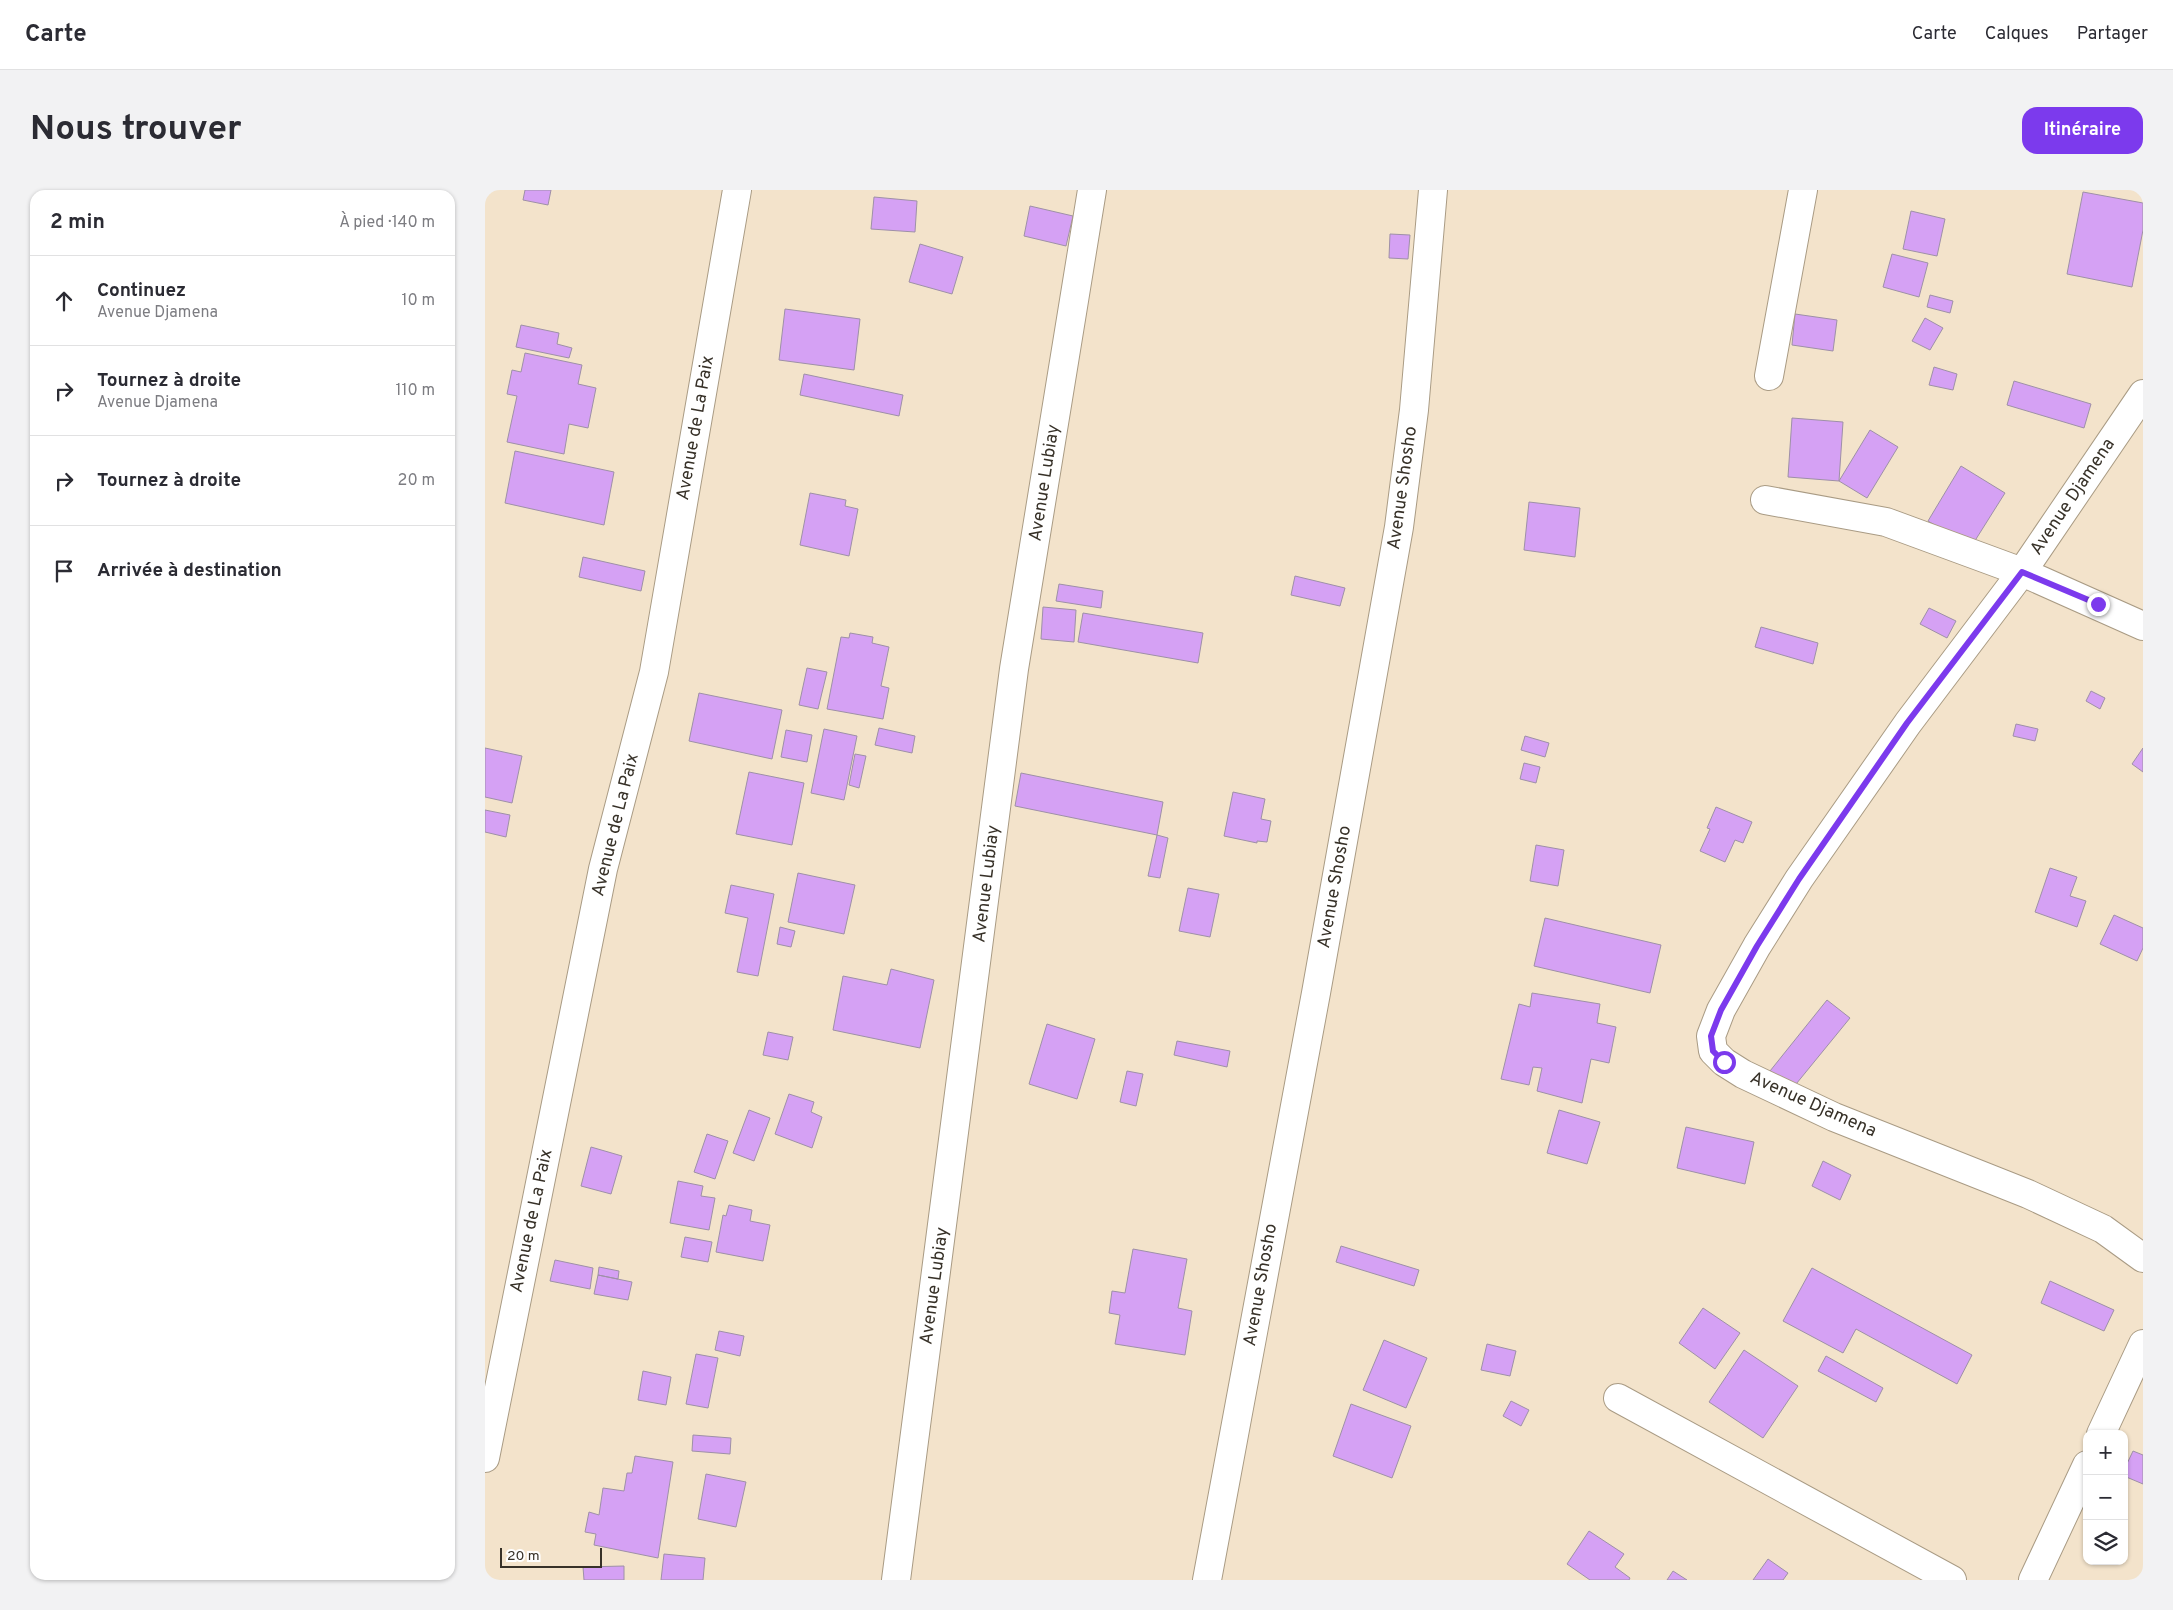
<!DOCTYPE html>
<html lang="fr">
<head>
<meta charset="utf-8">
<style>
  :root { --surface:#fff; --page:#f2f2f3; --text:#2b2b33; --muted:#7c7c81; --line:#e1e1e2; --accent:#7c3aed }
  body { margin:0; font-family:Overpass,sans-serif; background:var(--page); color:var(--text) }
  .controls { position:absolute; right:15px; bottom:15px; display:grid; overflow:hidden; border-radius:10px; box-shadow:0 1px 4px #0004 }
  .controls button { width:45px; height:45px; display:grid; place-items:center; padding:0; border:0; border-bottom:1px solid var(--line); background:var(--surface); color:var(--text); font:25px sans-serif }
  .scale { position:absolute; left:15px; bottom:12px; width:102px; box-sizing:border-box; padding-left:5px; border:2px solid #373128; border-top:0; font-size:14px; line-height:18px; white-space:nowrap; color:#373128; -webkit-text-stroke:4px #fff; paint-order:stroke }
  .stop { position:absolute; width:15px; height:15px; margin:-11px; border:4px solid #7c3aed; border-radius:50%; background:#fff }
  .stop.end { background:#7c3aed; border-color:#fff; box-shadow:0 1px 5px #0008 }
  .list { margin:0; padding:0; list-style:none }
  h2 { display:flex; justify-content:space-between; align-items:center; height:65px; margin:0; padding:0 20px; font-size:21px }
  h2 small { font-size:16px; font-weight:400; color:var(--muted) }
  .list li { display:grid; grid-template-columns:32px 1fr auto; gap:15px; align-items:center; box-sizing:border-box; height:90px; padding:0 20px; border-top:1px solid var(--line) }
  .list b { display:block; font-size:19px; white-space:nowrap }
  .list p { margin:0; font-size:16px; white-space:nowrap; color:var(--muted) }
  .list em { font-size:16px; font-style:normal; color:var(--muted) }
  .icon { flex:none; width:28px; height:28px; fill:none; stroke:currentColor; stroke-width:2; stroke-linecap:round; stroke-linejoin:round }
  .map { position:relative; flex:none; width:1658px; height:1390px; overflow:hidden; border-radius:15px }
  header { display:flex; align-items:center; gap:30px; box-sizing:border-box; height:70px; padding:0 25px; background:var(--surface); border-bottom:1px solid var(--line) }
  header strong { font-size:24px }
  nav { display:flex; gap:28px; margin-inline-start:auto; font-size:18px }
  .intro { display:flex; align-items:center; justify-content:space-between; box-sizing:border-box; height:120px; padding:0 30px }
  h1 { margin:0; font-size:35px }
  .button { padding:12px 22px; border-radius:15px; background:var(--accent); color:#fff; font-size:18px; font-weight:700 }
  main { display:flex; gap:30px; padding:0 30px }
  aside { flex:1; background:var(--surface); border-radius:15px; box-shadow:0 1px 4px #0004 }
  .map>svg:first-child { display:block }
</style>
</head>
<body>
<header>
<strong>Carte</strong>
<nav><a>Carte</a><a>Calques</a><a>Partager</a></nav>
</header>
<div class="intro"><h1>Nous trouver</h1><a class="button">Itinéraire</a></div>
<main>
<aside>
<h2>2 min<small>À pied · 140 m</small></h2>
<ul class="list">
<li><svg class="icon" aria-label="ahead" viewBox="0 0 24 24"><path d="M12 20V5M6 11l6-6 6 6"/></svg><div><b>Continuez</b><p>Avenue Djamena</p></div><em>10 m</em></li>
<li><svg class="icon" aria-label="right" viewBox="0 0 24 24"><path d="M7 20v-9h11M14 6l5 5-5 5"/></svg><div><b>Tournez à droite</b><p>Avenue Djamena</p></div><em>110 m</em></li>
<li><svg class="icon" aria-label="right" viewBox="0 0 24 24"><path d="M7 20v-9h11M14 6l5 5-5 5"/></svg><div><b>Tournez à droite</b></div><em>20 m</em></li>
<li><svg class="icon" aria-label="arrive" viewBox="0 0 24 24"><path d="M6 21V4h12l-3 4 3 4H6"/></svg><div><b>Arrivée à destination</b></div></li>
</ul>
</aside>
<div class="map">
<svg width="1658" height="1390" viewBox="0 0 1658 1390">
  <rect width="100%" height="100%" fill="#f3e3cb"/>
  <path fill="#d5a1f4" stroke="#9e90a7" d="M40,0h26l-3,15 -25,-5z
    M1598,2l60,11v27l-11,57 -65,-13z
    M389,7l43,4 -2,31 -44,-3z
    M545,16l43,10 -7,30 -42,-10z
    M1426,21l34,8 -8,37 -34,-7z
    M905,44l20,1 -2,24 -19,-1z
    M435,54l43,13 -11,37 -43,-12z
    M1407,64l36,9 -9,34 -36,-10z
    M1445,105l23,6 -3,12 -23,-6z
    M300,119l75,10 -6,51 -75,-10z
    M1310,124l42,6 -4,31 -41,-6z
    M1440,128l18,10 -13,22 -18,-9z
    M36,135l38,8 -2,11 15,4 -3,10 -53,-11z
    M40,163l57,12 -4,19 18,4 -8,40 -19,-4 -5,30 -57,-12 10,-46 -10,-2 5,-24 9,2z
    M1449,177l23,7 -4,16 -24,-5z
    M319,184l99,21 -4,21 -99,-21z
    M1529,191l77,23 -7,24 -77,-23z
    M1307,228l51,4 -4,59 -51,-4z
    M1385,240l28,17 -31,51 -28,-17z
    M30,261l99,21 -10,53 -99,-22z
    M1476,276l44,27 -34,54 -43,-26z
    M325,303l36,7 -1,6 13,3 -9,47 -49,-11z
    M1044,312l51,6 -5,49 -51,-7z
    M98,367l62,14 -4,20 -62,-14z
    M810,386l50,12 -5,18 -49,-11z
    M574,394l44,7 -2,17 -45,-7z
    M558,417l33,3 -2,32 -33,-3z
    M1444,418l27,13 -9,17 -27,-14z
    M598,423l120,20 -5,30 -120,-21z
    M1276,437l57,16 -5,21 -58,-17z
    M365,443l23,4 -1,6 17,4 -8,39 8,2 -6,31 -56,-10 14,-72 8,1z
    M322,478l20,4 -9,37 -19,-4z
    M1606,501l14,7 -5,11 -14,-8z
    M214,503l83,17 -10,49 -83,-18z
    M1531,534l22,5 -3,12 -22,-5z
    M394,538l36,8 -3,17 -37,-8z
    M339,539l33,7 -13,64 -33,-7z
    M301,540l26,5 -5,27 -26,-5z
    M1040,546l24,7 -4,14 -24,-7z
    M0,558l37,8 -10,47 -27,-6z
    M1658,558v24l-11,-8z
    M370,564l11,2 -7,32 -10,-3z
    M1039,573l16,4 -4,16 -16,-4z
    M264,582l55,11 -12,62 -56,-11z
    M536,583l142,29 -6,33 -142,-29z
    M748,602l32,7 -4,20 10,2 -4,21 -10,-1v2l-33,-7z
    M1231,617l36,15 -9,21 -8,-3 -10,22 -25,-11 10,-22 -3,-1z
    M0,620l25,5 -4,22 -21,-5z
    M672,645l11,3 -8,40 -12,-2z
    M1051,655l28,5 -6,36 -28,-5z
    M1565,678l27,9 -7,19 16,5 -9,26 -42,-15z
    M313,683l57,12 -11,49 -56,-12z
    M246,695l43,9 -16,82 -21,-4 11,-54 -23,-5z
    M703,698l31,6 -9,43 -31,-6z
    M1629,725l29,13v20l-6,13 -37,-17z
    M1060,728l116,27 -11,48 -116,-27z
    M295,737l15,4 -4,16 -14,-3z
    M406,779l43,11 -14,68 -87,-18 10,-54 44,9z
    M1047,803l68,11 -3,19 19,4 -7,36 -18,-4 -9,44 -45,-12 5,-23 -9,-1 -4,18 -28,-6 18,-75 11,3z
    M1342,810l23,18 -58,71 -22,-18z
    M562,834l48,15 -18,60 -48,-15z
    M283,842l25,5 -5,23 -25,-5z
    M692,851l53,10 -3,16 -53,-12z
    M642,881l16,3 -7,32 -16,-4z
    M304,904l25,8 -3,10 11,5 -10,31 -37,-14z
    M264,920l21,8 -16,43 -21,-8z
    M1074,920l41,12 -13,42 -40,-11z
    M1201,937l68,15 -9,42 -68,-16z
    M222,944l21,7 -13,38 -21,-7z
    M106,957l31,9 -11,38 -30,-8z
    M1338,971l28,14 -11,25 -28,-14z
    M193,991l25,5 -2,10 14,2 -6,32 -39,-7z
    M244,1015l23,5 -2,11 20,4 -7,36 -47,-9 7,-37 3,1z
    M200,1047l27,5 -4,20 -27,-5z
    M856,1056l78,24 -5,16 -78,-24z
    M648,1059l54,10 -9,49 14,3 -7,44 -70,-11 5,-29 -11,-2 3,-22 13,2z
    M70,1070l38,8 -3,21 -40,-8z
    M114,1077l20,4 -1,8 -20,-4z
    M1327,1078l160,87 -15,29 -101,-55 -13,24 -60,-32z
    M113,1085l34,7 -4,18 -34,-6z
    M1565,1091l64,29 -10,21 -63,-28z
    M1218,1118l37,25 -25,36 -36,-26z
    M234,1141l25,5 -4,20 -25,-6z
    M899,1150l43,18 -21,50 -43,-18z
    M1002,1154l29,7 -6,25 -29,-6z
    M1259,1160l54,36 -35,52 -54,-36z
    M211,1164l22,4 -10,50 -22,-4z
    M1341,1166l57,32 -7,14 -58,-31z
    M158,1181l28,6 -5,28 -28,-5z
    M1026,1211l18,9 -8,16 -18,-10z
    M866,1214l60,22 -19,52 -59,-22z
    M208,1245l38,3 -1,16 -38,-3z
    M1648,1261l10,4v29l-19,-8v-6z
    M150,1266l38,6 -15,96 -64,-13 2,-11 -11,-2 4,-20 10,3 4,-27 21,3 3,-18h5z
    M221,1284l40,8 -10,45 -38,-8z
    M1104,1341l35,23 -9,13 15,11 -1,2h-39l-23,-16z
    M179,1364l41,4 -2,22h-42z
    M1283,1369l20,14 -5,7h-30z
    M139,1376v14h-40l-1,-13z
    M1188,1381l14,9h-20z"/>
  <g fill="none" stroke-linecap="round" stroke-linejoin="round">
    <g stroke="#a99b84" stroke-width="30">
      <path id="minor" d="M1284,186l34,-186
        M1658,204l-121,178 -114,151 -109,156 -42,67 -36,64 -10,26 2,15 11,11 19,12 91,43 194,77 75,35 40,29
        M1280,310l121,22 136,50 121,54
        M1133,1208l334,182
        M1616,1244l42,-90
        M0,1268l118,-589 51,-197 83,-482
        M411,1390l118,-911 78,-479
        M722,1390l109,-587 83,-466 15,-117 19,-220
        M1548,1390l54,-115"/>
    </g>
    <use href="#minor" stroke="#fff" stroke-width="28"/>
  </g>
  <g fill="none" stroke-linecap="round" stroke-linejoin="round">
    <path stroke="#7c3aed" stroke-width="6" d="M1239,872l-11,-11 -2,-15 10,-26 36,-64 42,-67 108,-156 115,-151 76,32"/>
  </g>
  <g text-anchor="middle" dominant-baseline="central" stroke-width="4" stroke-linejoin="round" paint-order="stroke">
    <g font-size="18" fill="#373128" stroke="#fff">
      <text transform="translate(211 238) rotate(-80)">Avenue de La Paix</text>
      <text transform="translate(560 293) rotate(-81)">Avenue Lubiay</text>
      <text transform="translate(918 298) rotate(-82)">Avenue Shosho</text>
      <text transform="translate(1588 307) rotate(-56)">Avenue Djamena</text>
      <text transform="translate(131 635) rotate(-76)">Avenue de La Paix</text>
      <text transform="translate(502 694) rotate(-83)">Avenue Lubiay</text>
      <text transform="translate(850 697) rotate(-80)">Avenue Shosho</text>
      <text transform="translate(1328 915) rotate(24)">Avenue Djamena</text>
      <text transform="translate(47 1031) rotate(-78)">Avenue de La Paix</text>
      <text transform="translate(776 1095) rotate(-80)">Avenue Shosho</text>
      <text transform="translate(450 1096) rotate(-82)">Avenue Lubiay</text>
    </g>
  </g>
</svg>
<div class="controls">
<button>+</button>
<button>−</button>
<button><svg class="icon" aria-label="layers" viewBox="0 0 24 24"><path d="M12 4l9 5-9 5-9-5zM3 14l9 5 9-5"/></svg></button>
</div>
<div class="scale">20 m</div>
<div class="stop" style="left:1239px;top:872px"></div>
<div class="stop end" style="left:1613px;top:414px"></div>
</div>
</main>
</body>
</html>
